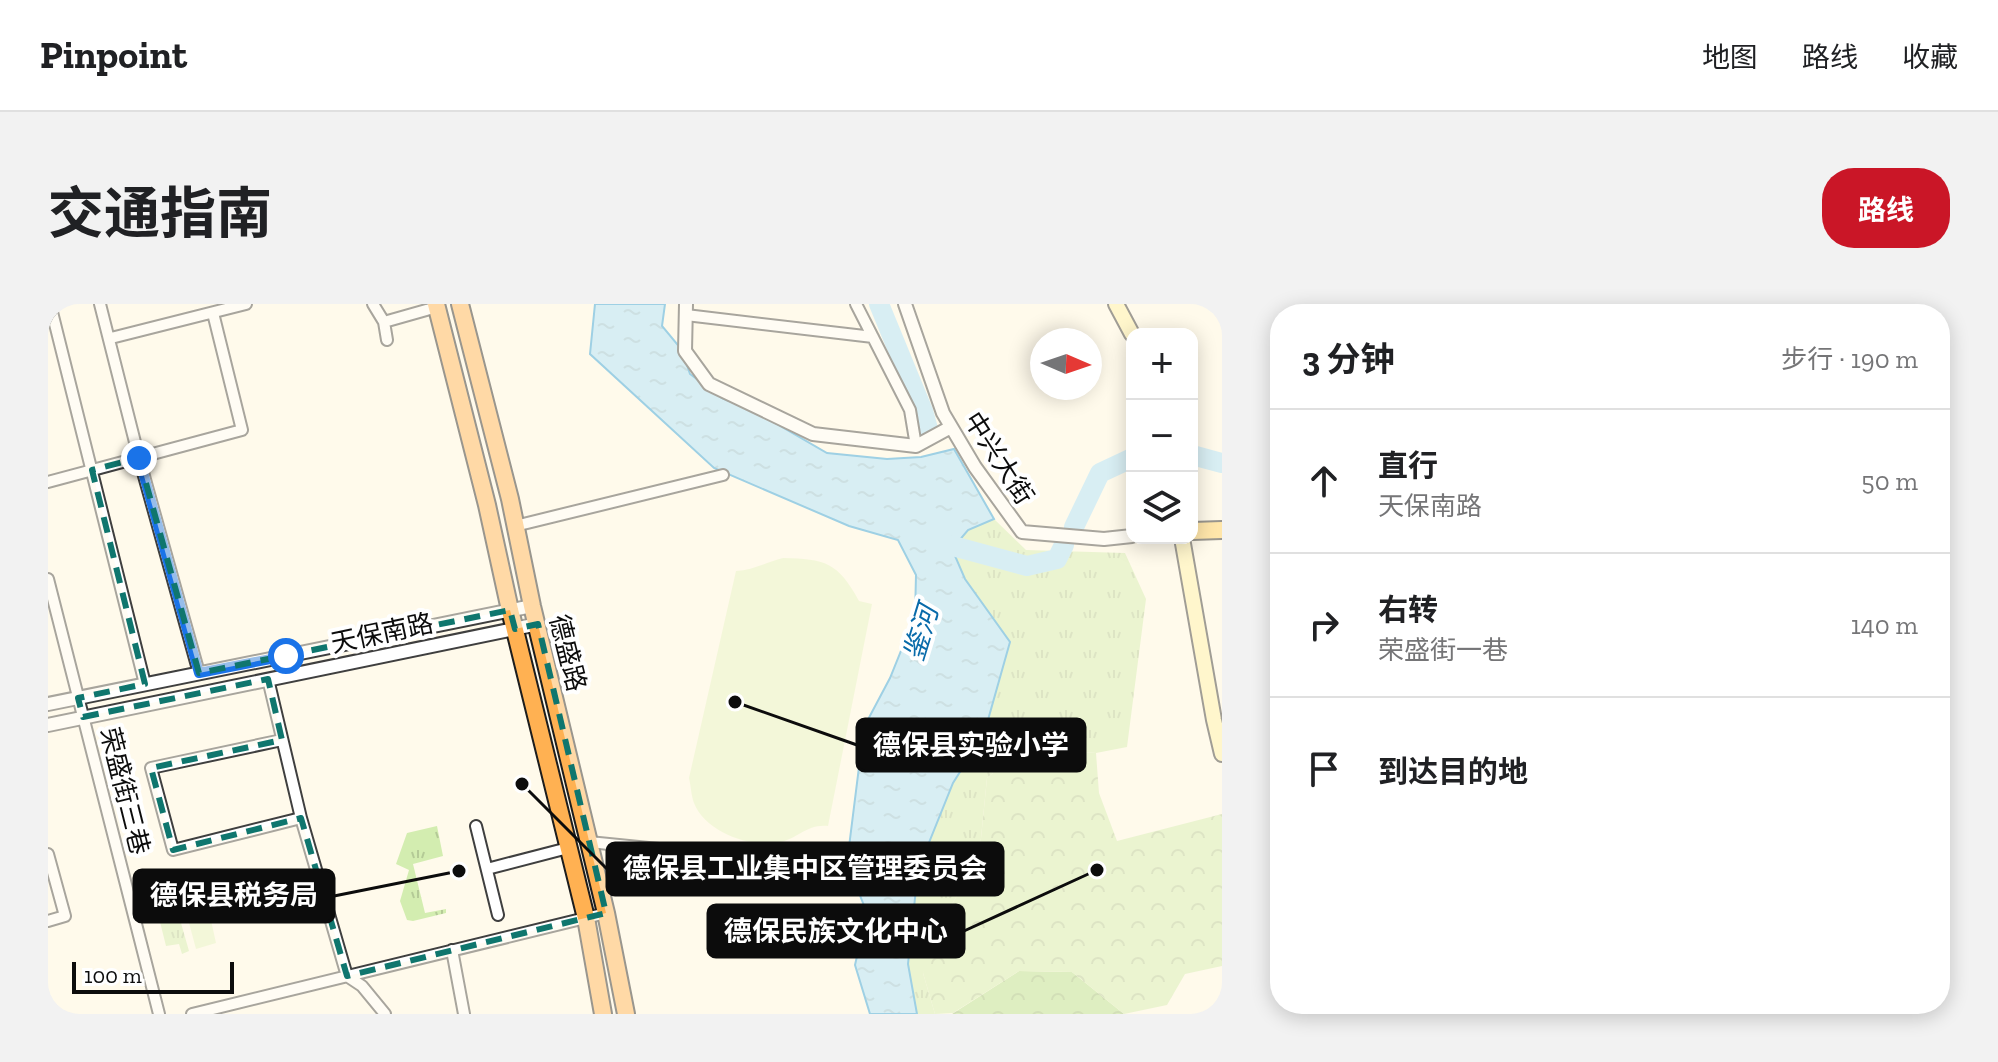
<!DOCTYPE html>
<html lang="zh">
<head>
<meta charset="utf-8">
<style>
  :root { --surface:#fff; --page:#f2f2f2; --text:#202124; --muted:#757577; --line:#e0e0e0; --accent:#ca1627 }
  body { margin:0; font-family:"Zilla Slab","Noto Sans SC",serif; background:var(--page); color:var(--text) }
  .controls { position:absolute; right:24px; top:24px; display:grid; overflow:hidden; border-radius:16px; box-shadow:0 4px 20px #0003 }
  .controls button { width:72px; height:72px; display:grid; place-items:center; padding:0; border:0; border-bottom:2px solid var(--line); background:var(--surface); color:var(--text); font:40px sans-serif }
  .compass { position:absolute; left:982px; top:24px; width:72px; height:72px; border-radius:50%; background:var(--surface); box-shadow:0 4px 20px #0003; rotate:92deg }
  .scale { position:absolute; left:24px; bottom:20px; width:162px; box-sizing:border-box; padding-left:8px; border:4px solid #0c0c0c; border-top:0; font-size:22px; line-height:28px; white-space:nowrap; color:#0c0c0c; -webkit-text-stroke:6px #fff; paint-order:stroke }
  .stop { position:absolute; width:24px; height:24px; margin:-18px; border:6px solid #1a73e8; border-radius:50%; background:#fff }
  .stop.end { background:#1a73e8; border-color:#fff; box-shadow:0 2px 8px #0008 }
  .list { margin:0; padding:0; list-style:none }
  h2 { display:flex; justify-content:space-between; align-items:center; height:104px; margin:0; padding:0 32px; font-size:34px }
  h2 small { font-size:26px; font-weight:400; color:var(--muted) }
  .list li { display:grid; grid-template-columns:52px 1fr auto; gap:24px; align-items:center; box-sizing:border-box; height:144px; padding:0 32px; border-top:2px solid var(--line) }
  .list b { display:block; font-size:30px; white-space:nowrap }
  .list p { margin:0; font-size:26px; white-space:nowrap; color:var(--muted) }
  .list em { font-size:26px; font-style:normal; color:var(--muted) }
  .icon { flex:none; width:44px; height:44px; fill:none; stroke:currentColor; stroke-width:2; stroke-linecap:round; stroke-linejoin:round }
  .map { position:relative; flex:none; width:1174px; height:710px; overflow:hidden; border-radius:32px }
  header { display:flex; align-items:center; gap:48px; box-sizing:border-box; height:112px; padding:0 40px; background:var(--surface); border-bottom:2px solid var(--line) }
  header strong { font-size:38px }
  nav { display:flex; gap:44px; margin-inline-start:auto; font-size:28px }
  .intro { display:flex; align-items:center; justify-content:space-between; box-sizing:border-box; height:192px; padding:0 48px }
  h1 { margin:0; font-size:56px }
  .button { padding:20px 36px; border-radius:32px; background:var(--accent); color:#fff; font-size:28px; font-weight:700 }
  main { display:flex; gap:48px; padding:0 48px }
  aside { flex:1; background:var(--surface); border-radius:32px; box-shadow:0 4px 20px #0003 }
  .map>svg:first-child { display:block }
</style>
</head>
<body>
<header>
<strong>Pinpoint</strong>
<nav><a>地图</a><a>路线</a><a>收藏</a></nav>
</header>
<div class="intro"><h1>交通指南</h1><a class="button">路线</a></div>
<main>
<div class="map">
<svg width="1174" height="710" viewBox="0 0 1174 710">
  <defs>
    <pattern id="grass-tufts" width="24" height="20" patternUnits="userSpaceOnUse" patternTransform="scale(2)"><rect width="24" height="20" fill="#d3edb0"/><path d="M3 7l-1-3M5 7V3M7 7l1-3M15 17l-1-3M17 17v-4M19 17l1-3" fill="none" stroke="#b4ca96"/></pattern>
    <pattern id="forest-crowns" width="20" height="18" patternUnits="userSpaceOnUse" patternTransform="scale(2)"><rect width="20" height="18" fill="#b7e08e"/><path d="M2 6a3 3 0 1 1 6 0M12 15a3 3 0 1 1 6 0" fill="none" stroke="#9cbf79"/></pattern>
    <pattern id="park-crowns" width="20" height="18" patternUnits="userSpaceOnUse" patternTransform="scale(2)"><rect width="20" height="18" fill="#d3edb0"/><path d="M2 6a3 3 0 1 1 6 0M12 15a3 3 0 1 1 6 0" fill="none" stroke="#b4ca96"/></pattern>
    <pattern id="water-ripples" width="26" height="14" patternUnits="userSpaceOnUse" patternTransform="scale(2)"><rect width="26" height="14" fill="#a9e1fd"/><path d="M2 4q2-2 4 0t4 0M15 11q2-2 4 0t4 0" fill="none" stroke="#90c0d8"/></pattern>
  </defs>
  <rect width="100%" height="100%" fill="#fffaeb"/>
  <path fill="url(#grass-tufts)" d="M946,215l32,31 99,3 21,46 -19,148 -31,6 -72,-6 -37,31 -8,80 -31,53 -25,62 12,41h-18l-9,-50 10,-94 35,-87 31,-49 26,-91 -45,-64 -13,-30 16,-19z
    M389,522l6,30 -30,8 12,49 21,-4v4l-33,8 -6,-1 -7,-19 9,-31 -13,-6 11,-31z
    M123,584l18,63 -7,3 -3,-10 -13,2 -13,-52z"/>
  <path fill="url(#forest-crowns)" d="M971,667l53,1 52,42h-172z"/>
  <path fill="url(#park-crowns)" d="M976,443l72,6 3,40 18,48 105,-27v152l-37,8 -18,31 -43,9 -52,-42 -53,-1 -66,42 -18,1 -12,-41 2,-30 23,-32 31,-53 8,-80z"/>
  <path fill="#e5f4c3" d="M735,254c42,1 55,4 76,43l13,3 -44,222c-23,-2 -30,14 -52,17 -29,4 -71,-12 -82,-40 -3,-8 -3,-17 -5,-25l47,-207c17,-1 31,-9 47,-13z
    M159,598l9,41 -20,6 -11,-41z"/>
  <path fill="url(#water-ripples)" stroke="#289ddb" stroke-width="2" d="M547,0h70l-3,22 20,24 8,24 32,24 34,14 71,41 60,6 34,-2 33,-8 40,70 -26,11 -16,19 13,30 45,63 -26,92 -31,49 -35,87 -10,94 9,50h-47l-15,-49 12,-52 -20,-50 17,-136 26,-49 25,-62 1,-41 -18,-35 -49,-14 -135,-58 -124,-114z"/>
  <g fill="none" stroke-linecap="round" stroke-linejoin="round">
    <path stroke="#a9e1fd" stroke-width="20" d="M831,0l44,107 5,18
      M1144,151l30,8
      M1026,223l26,-54 32,-15
      M879,235l100,27 30,-7 7,-14"/>
    <g stroke="#3f3f3f" stroke-width="14">
      <path id="minor" d="M2,0l95,380
        M52,0l39,154 60,215
        M325,0l11,18 3,18
        M808,0l54,106 6,36
        M638,11l187,22
        M336,18l53,-15
        M63,34l135,-34
        M0,178l194,-52 -29,-117
        M467,222l208,-51
        M0,275l111,435
        M220,375l33,139 -128,32 -22,-82 131,-28
        M253,514l46,158 15,10 23,28
        M428,522l22,89
        M541,538l239,24
        M0,550l17,62 -17,5
        M439,565l81,-21
        M404,646l12,64
        M144,710l414,-101"/>
    </g>
    <g stroke="#3f3f3f" stroke-width="16">
      <path id="tertiary" d="M638,0l-1,47 24,33 104,50 103,12 35,-19
        M857,0l38,109 32,54 47,65 82,7 28,-3
        M0,400l484,-98
        M0,421l490,-101"/>
    </g>
    <g stroke="#2e2e2e" stroke-width="18">
      <path id="secondary" d="M1068,0l16,30
        M1134,234l32,182 8,34"/>
    </g>
    <g stroke="#1d1d1d" stroke-width="20">
      <path id="primary" d="M1144,227l30,-1"/>
    </g>
    <g stroke="#1d1d1d" stroke-width="20">
      <path id="trunk" d="M388,0l51,201 23,105 76,308 17,96
        M412,0l50,195 22,107 74,307 20,101"/>
    </g>
    <use href="#minor" stroke="#fff" stroke-width="10"/>
    <use href="#tertiary" stroke="#fff" stroke-width="12"/>
    <use href="#secondary" stroke="#fff1a6" stroke-width="14"/>
    <use href="#primary" stroke="#ffcf5b" stroke-width="16"/>
    <use href="#trunk" stroke="#ffb152" stroke-width="16"/>
  </g>
  <g fill="none" stroke-linecap="round" stroke-linejoin="round">
    <path stroke="#1a73e8" stroke-width="10" d="M91,154l60,215 87,-17"/>
  </g>
  <path d="M0 0H1174V710H0ZM91,154l60,215 311,-63 5,19 23,-5 68,289 -259,63 -46,-158 -128,32 -22,-82 131,-28 -14,-61 -185,38 -5,-19 67,-14 -53,-214z" fill="#fffaeb" fill-opacity=".55" fill-rule="evenodd"/>
  <path fill="none" stroke="#0f766e" stroke-width="6" stroke-dasharray="16 10" stroke-linejoin="round" d="M91,154l60,215 311,-63 5,19 23,-5 68,289 -259,63 -46,-158 -128,32 -22,-82 131,-28 -14,-61 -185,38 -5,-19 67,-14 -53,-214z"/>
  <g text-anchor="middle" dominant-baseline="central" stroke-width="8" stroke-linejoin="round" paint-order="stroke">
    <g font-size="26" fill="#0c0c0c" stroke="#fff">
      <text transform="translate(951 154) rotate(57)">中兴大街</text>
      <text transform="translate(334 329) rotate(-12)">天保南路</text>
      <text transform="translate(520 349) rotate(76)">德盛路</text>
      <text transform="translate(77 487) rotate(76)">荣盛街三巷</text>
    </g>
    <g font-size="28" font-style="italic" fill="#096baa" stroke="#fff">
      <text transform="translate(873 329) rotate(-73)">鉴河</text>
    </g>
  </g>
  <path fill="none" stroke="#0c0c0c" stroke-width="3" d="M687 398L809 441M474 480L559 565M411 567L286 592M1049 566L916 627"/>
  <g fill="#0c0c0c" stroke="#fff" stroke-width="3">
    <circle cx="687" cy="398" r="8"/>
    <circle cx="474" cy="480" r="8"/>
    <circle cx="411" cy="567" r="8"/>
    <circle cx="1049" cy="566" r="8"/>
  </g>
  <g fill="#0c0c0c" stroke="#0c0c0c" stroke-width="3">
    <rect x="809" y="415" width="228" height="52" rx="8"/>
    <rect x="559" y="539" width="396" height="52" rx="8"/>
    <rect x="86" y="566" width="200" height="52" rx="8"/>
    <rect x="660" y="601" width="256" height="52" rx="8"/>
  </g>
  <g font-size="28" text-anchor="middle" font-weight="bold" fill="#fff">
    <text x="923" y="451">德保县实验小学</text>
    <text x="757" y="574">德保县工业集中区管理委员会</text>
    <text x="186" y="601">德保县税务局</text>
    <text x="788" y="637">德保民族文化中心</text>
  </g>
</svg>
<div class="controls">
<button>+</button>
<button>−</button>
<button><svg class="icon" aria-label="layers" viewBox="0 0 24 24"><path d="M12 4l9 5-9 5-9-5zM3 14l9 5 9-5"/></svg></button>
</div>
<svg class="compass" viewBox="-18 -18 36 36"><path d="M0-13l5 13h-10z" fill="#e53935"/><path d="M0 13l5-13h-10z" fill="#757577"/></svg>
<div class="scale">100 m</div>
<div class="stop" style="left:238px;top:352px"></div>
<div class="stop end" style="left:91px;top:154px"></div>
</div>
<aside>
<h2>3 分钟<small>步行 · 190 m</small></h2>
<ul class="list">
<li><svg class="icon" aria-label="ahead" viewBox="0 0 24 24"><path d="M12 20V5M6 11l6-6 6 6"/></svg><div><b>直行</b><p>天保南路</p></div><em>50 m</em></li>
<li><svg class="icon" aria-label="right" viewBox="0 0 24 24"><path d="M7 20v-9h11M14 6l5 5-5 5"/></svg><div><b>右转</b><p>荣盛街一巷</p></div><em>140 m</em></li>
<li><svg class="icon" aria-label="arrive" viewBox="0 0 24 24"><path d="M6 21V4h12l-3 4 3 4H6"/></svg><div><b>到达目的地</b></div></li>
</ul>
</aside>
</main>
</body>
</html>
